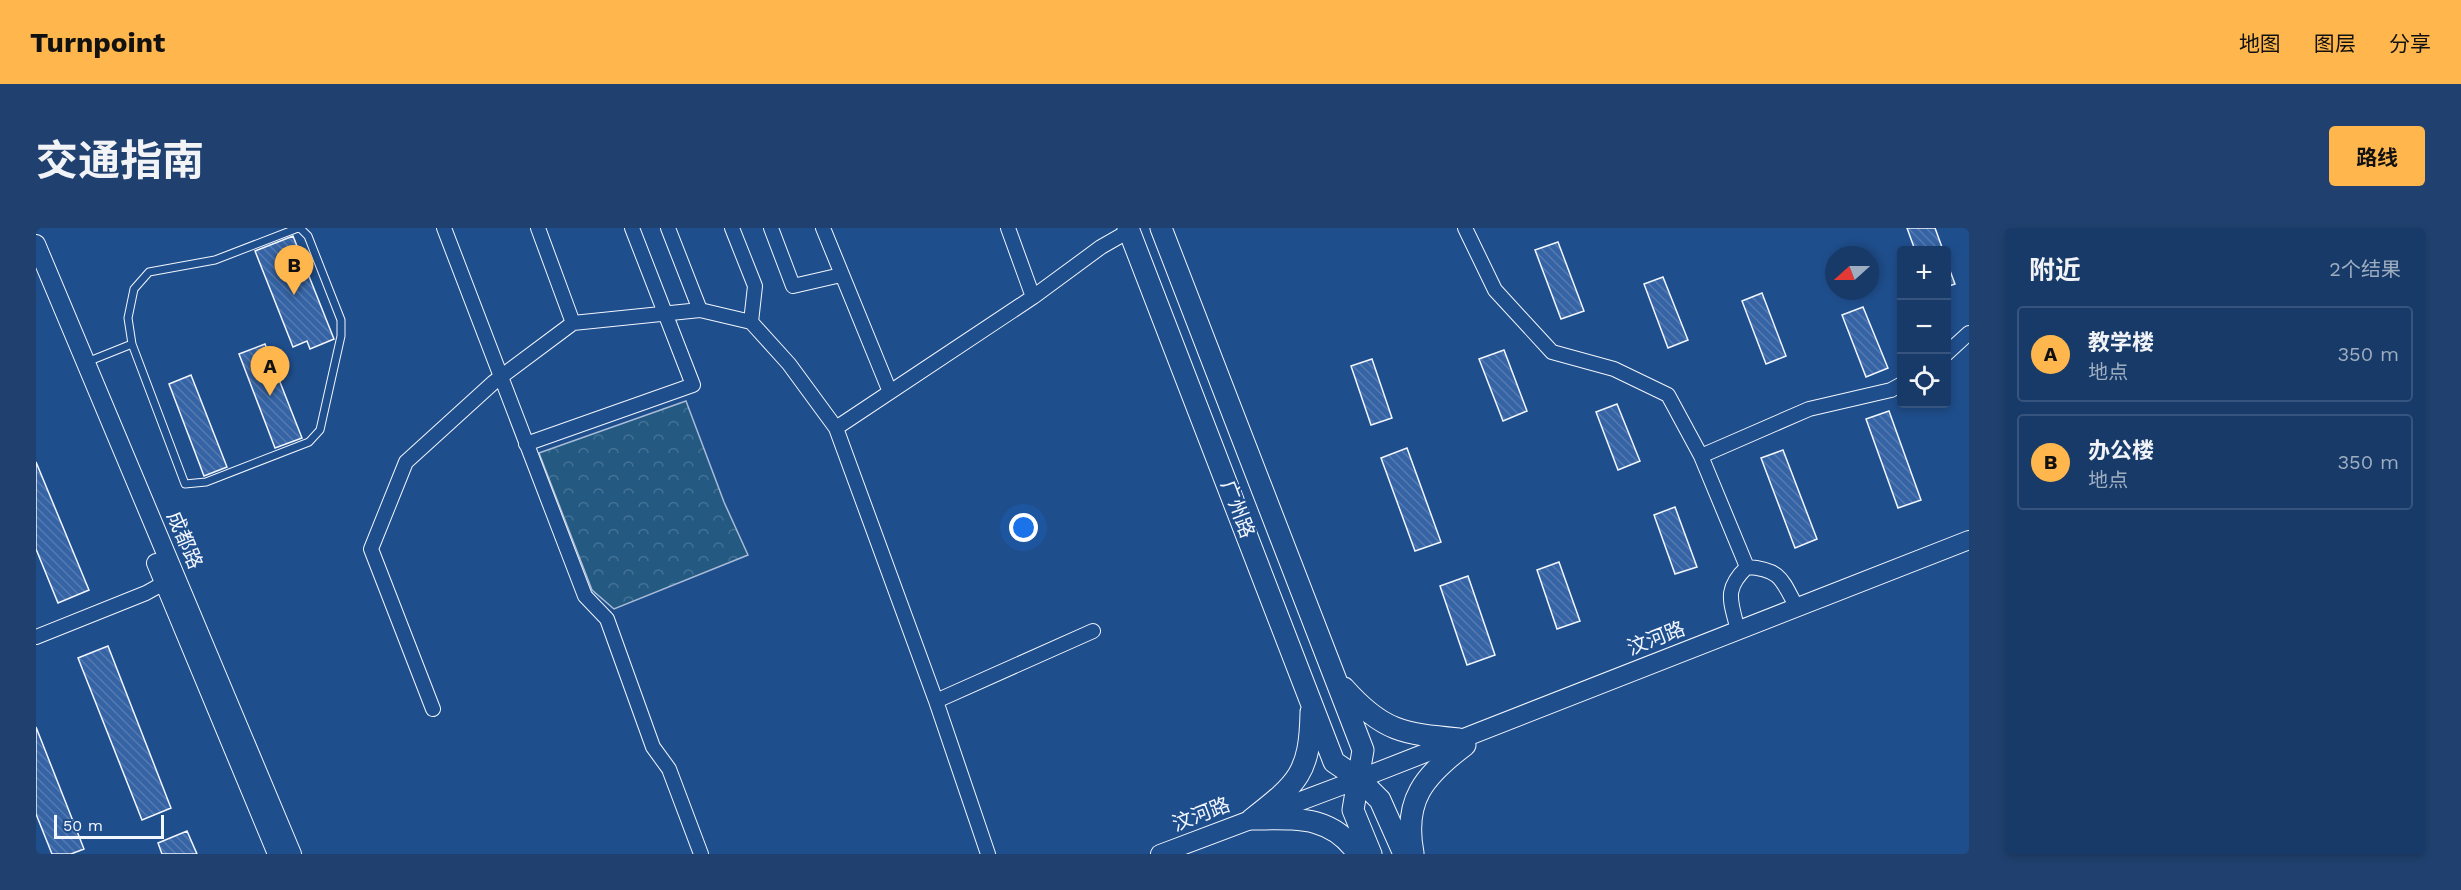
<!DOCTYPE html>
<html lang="zh">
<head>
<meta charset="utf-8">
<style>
  :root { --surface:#173a69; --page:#20416f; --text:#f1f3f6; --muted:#9eadc0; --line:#36547d; --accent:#ffb74d }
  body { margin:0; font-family:"Work Sans","Noto Sans SC",sans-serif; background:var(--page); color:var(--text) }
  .controls { position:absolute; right:18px; top:18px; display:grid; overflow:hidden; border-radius:6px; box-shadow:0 3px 9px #0003 }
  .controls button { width:54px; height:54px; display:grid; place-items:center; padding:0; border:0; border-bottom:2px solid var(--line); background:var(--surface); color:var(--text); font:30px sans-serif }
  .compass { position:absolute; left:1789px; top:18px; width:54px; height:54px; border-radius:50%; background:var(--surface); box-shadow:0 3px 9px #0003; rotate:249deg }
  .scale { position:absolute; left:18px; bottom:15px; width:110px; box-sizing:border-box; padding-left:6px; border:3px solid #f2f6ff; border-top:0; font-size:16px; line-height:21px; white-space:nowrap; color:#f2f6ff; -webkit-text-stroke:4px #1f4e8c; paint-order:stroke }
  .you { position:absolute; left:988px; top:300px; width:21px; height:21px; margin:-15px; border:4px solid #fff; border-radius:50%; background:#1a73e8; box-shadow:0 0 0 9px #1a73e833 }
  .badge { display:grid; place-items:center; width:39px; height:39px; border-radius:50%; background:var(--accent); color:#111; font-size:20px; font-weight:700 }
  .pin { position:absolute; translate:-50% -50px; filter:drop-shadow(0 2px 3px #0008) }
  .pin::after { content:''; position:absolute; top:32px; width:21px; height:18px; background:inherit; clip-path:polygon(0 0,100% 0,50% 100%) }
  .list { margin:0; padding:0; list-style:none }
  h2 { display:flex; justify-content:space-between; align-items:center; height:78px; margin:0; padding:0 24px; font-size:26px }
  h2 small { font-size:20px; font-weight:400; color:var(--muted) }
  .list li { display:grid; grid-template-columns:39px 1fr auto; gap:18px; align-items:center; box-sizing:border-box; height:96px; margin:0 12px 12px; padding:0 12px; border:2px solid var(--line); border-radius:6px }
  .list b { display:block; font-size:22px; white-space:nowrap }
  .list p { margin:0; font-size:20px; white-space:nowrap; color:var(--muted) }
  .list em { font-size:20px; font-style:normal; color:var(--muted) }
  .icon { flex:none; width:33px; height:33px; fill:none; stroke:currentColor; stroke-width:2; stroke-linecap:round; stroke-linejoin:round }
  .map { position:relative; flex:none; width:1933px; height:626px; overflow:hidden; border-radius:6px }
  header { display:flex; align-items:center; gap:36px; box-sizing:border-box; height:84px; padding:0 30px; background:var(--accent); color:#111 }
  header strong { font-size:28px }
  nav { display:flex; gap:33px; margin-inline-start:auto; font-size:21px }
  .intro { display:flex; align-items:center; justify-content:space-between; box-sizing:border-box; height:144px; padding:0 36px }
  h1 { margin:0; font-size:42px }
  .button { padding:15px 27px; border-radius:6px; background:var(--accent); color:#111; font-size:21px; font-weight:700 }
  main { display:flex; gap:36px; padding:0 36px }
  aside { flex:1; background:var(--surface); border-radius:6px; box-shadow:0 3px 9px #0003 }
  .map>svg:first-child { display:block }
</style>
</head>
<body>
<header>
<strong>Turnpoint</strong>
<nav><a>地图</a><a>图层</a><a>分享</a></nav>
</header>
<div class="intro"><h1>交通指南</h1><a class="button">路线</a></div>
<main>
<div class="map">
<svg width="1933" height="626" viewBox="0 0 1933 626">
  <defs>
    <pattern id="park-crowns" width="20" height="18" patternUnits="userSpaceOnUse" patternTransform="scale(1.5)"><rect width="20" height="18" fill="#245a82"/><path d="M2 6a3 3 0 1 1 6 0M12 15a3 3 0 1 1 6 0" fill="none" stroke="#447295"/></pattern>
    <pattern id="building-back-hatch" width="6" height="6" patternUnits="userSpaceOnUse" patternTransform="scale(1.5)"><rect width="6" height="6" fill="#3563a3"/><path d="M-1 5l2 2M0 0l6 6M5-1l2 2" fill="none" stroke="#537ab1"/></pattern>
  </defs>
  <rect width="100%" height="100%" fill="#1f4e8c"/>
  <path fill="url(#park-crowns)" stroke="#a8bbd7" stroke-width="1.5" d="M650,173l38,101 24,53 -134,54 -22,-19 -53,-137z"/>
  <path fill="url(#building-back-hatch)" stroke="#f2f6ff" stroke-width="1.5" d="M1871,0h28l8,22h-28z
    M257,8l41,103 -24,10 -3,-8 -14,6 -38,-96z
    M1522,14l26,69 -23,8 -26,-69z
    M1910,32l9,24 -9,3z
    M1627,49l25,63 -20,8 -24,-64z
    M1726,65l24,63 -20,8 -24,-63z
    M1827,79l25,61 -22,9 -24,-62z
    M229,116l37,94 -27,10 -36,-94z
    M1468,122l23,61 -24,10 -24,-62z
    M1336,131l20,59 -21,7 -20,-59z
    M155,147l36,92 -23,9 -35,-92z
    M1581,176l23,57 -22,9 -22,-58z
    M1853,183l32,89 -23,8 -32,-89z
    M1371,220l34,94 -26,9 -34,-93z
    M1747,222l34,89 -22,9 -34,-90z
    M0,234l53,128 -31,13 -22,-54z
    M1639,279l22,60 -22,7 -21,-59z
    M1523,334l21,59 -23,8 -20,-59z
    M1432,348l27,79 -28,10 -27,-79z
    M72,418l63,162 -29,12 -64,-162z
    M0,499l48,122 -13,5h-19l-16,-40z
    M151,603l10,23h-35l-4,-11z"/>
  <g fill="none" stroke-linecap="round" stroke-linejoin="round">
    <g stroke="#f2f6ff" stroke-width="9">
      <path id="lane" d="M262,0l-83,32 -66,12 -15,17 -6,29 4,26 53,140 21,-2 103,-40 11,-12 21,-94v-16l-33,-84 -8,-8
        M51,134l45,-18"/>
    </g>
    <g stroke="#f2f6ff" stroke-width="16">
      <path id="street" d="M408,0l141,368 22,23 46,128 16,22 32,85
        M502,0l35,95
        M632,0l32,82
        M696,0l23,58 -4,36
        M735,0l22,58 48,-11
        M787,0l67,164
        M972,0l25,69
        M1429,0l30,62 57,62 62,17 54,26 33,61 46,111
        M1910,126l23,-21
        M800,200l100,273 52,153
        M490,216l167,-59 -61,-157
        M1665,228l108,-47 82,-19 11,-6
        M1702,403c-7,-30 -15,-41 9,-64 34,2 35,13 50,41
        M0,409l110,-44 18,-10
        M900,473l157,-70
        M397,481l-62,-160 35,-87 88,-80 79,-59 127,-13 51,12 38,42 47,64 197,-131 68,-50 28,-16"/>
    </g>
    <g stroke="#f2f6ff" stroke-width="20">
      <path id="secondary" d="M0,16l256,610
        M120,335l121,291
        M1124,626l199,-75 610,-239"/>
    </g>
    <g stroke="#f2f6ff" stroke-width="23">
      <path id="primary" d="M1092,0l206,534 25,17 21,21 24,54
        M1125,0l202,522 -10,60 18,44
        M1308,460c38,43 59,46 115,51
        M1216,591c46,-36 58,-46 59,-107
        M1216,591c43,0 79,-5 106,35
        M1377,625c-10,-53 11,-77 52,-108"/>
    </g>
    <use href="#lane" stroke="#1f4e8c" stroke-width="7"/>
    <use href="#street" stroke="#1f4e8c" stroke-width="14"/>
    <use href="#secondary" stroke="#1f4e8c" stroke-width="18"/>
    <use href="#primary" stroke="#1f4e8c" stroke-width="21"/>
  </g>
  <g text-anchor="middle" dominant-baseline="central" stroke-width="4.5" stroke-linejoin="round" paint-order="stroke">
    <g font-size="20" fill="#f2f6ff" stroke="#1f4e8c">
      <text transform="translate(1202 281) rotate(69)">广州路</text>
      <text transform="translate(149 312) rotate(67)">成都路</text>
      <text transform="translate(1620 410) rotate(-21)">汶河路</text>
      <text transform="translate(1165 586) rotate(-21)">汶河路</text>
    </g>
  </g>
</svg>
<div class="controls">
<button>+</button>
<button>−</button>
<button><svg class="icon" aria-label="locate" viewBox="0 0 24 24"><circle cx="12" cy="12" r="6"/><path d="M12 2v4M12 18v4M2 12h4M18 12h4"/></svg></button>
</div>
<svg class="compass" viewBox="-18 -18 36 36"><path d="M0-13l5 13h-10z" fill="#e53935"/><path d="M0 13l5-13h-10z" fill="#9eadc0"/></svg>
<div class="scale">50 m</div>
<div class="you"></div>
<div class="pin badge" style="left:234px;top:168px">A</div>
<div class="pin badge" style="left:258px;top:67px">B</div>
</div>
<aside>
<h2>附近<small>2个结果</small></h2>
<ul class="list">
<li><span class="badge">A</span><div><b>教学楼</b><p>地点</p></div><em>350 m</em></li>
<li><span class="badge">B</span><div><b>办公楼</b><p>地点</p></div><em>350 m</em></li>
</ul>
</aside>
</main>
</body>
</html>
